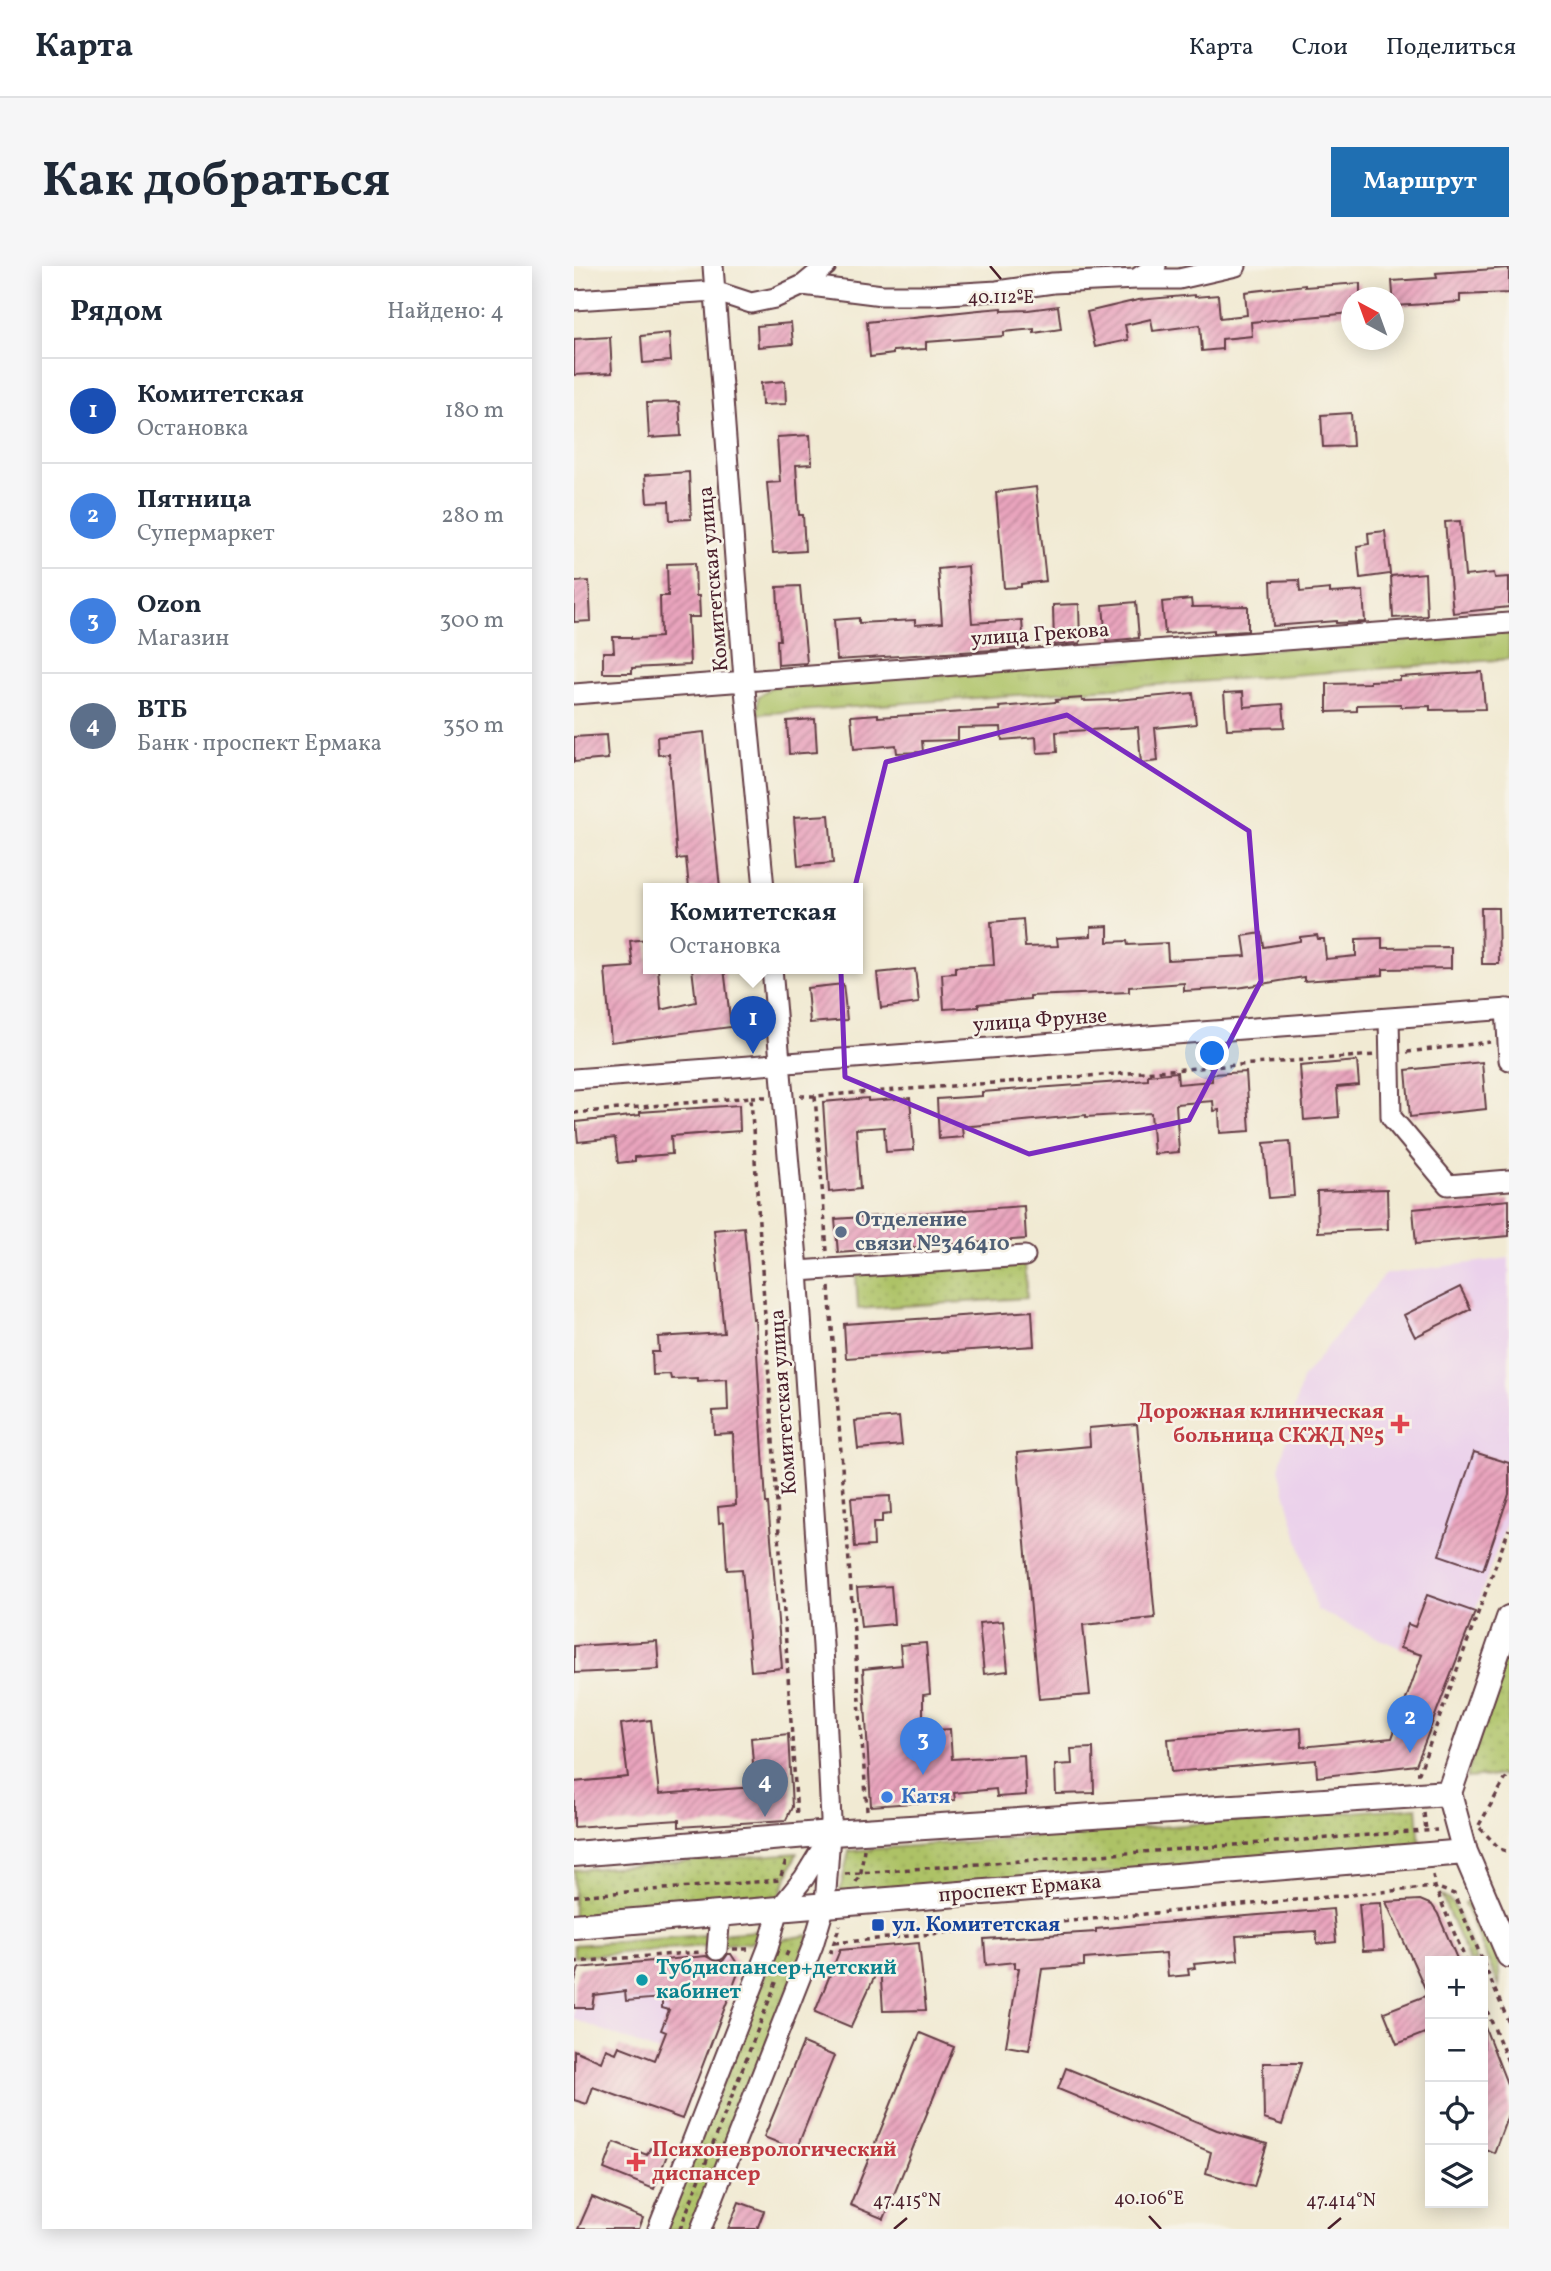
<!DOCTYPE html>
<html lang="ru">
<head>
<meta charset="utf-8">
<style>
  :root { --surface:#fff; --page:#f6f6f7; --text:#1f2937; --muted:#747a83; --line:#e0e1e3; --accent:#1f6fb2 }
  body { margin:0; font-family:Vollkorn,serif; background:var(--page); color:var(--text) }
  .controls { position:absolute; right:21px; bottom:21px; display:grid; overflow:hidden; border-radius:0px; box-shadow:0 4px 18px #0003 }
  .controls button { width:63px; height:63px; display:grid; place-items:center; padding:0; border:0; border-bottom:2px solid var(--line); background:var(--surface); color:var(--text); font:35px sans-serif }
  .compass { position:absolute; left:767px; top:21px; width:63px; height:63px; border-radius:50%; background:var(--surface); box-shadow:0 4px 18px #0003; rotate:319deg }
  .you { position:absolute; left:639px; top:788px; width:24px; height:24px; margin:-18px; border:5px solid #fff; border-radius:50%; background:#1a73e8; box-shadow:0 0 0 10px #1a73e833 }
  .badge { display:grid; place-items:center; width:46px; height:46px; border-radius:50%; background:var(--accent); color:#fff; font-size:23px; font-weight:700 }
  .pin { position:absolute; translate:-50% -58px; filter:drop-shadow(0 2px 4px #0008) }
  .pin::after { content:''; position:absolute; top:37px; width:24px; height:21px; background:inherit; clip-path:polygon(0 0,100% 0,50% 100%) }
  .popup { position:absolute; left:69px; top:617px; width:220px; height:91px; box-sizing:border-box; display:grid; place-content:center; border-radius:0px; background:var(--surface); filter:drop-shadow(0 2px 5px #0005); font-size:23px; white-space:nowrap; color:var(--muted) }
  .popup b { font-size:26px; color:var(--text) }
  .popup::after { content:''; position:absolute; left:50%; top:100%; margin-left:-14px; border:14px solid transparent; border-top-color:var(--surface) }
  .list { margin:0; padding:0; list-style:none }
  h2 { display:flex; justify-content:space-between; align-items:center; height:91px; margin:0; padding:0 28px; font-size:30px }
  h2 small { font-size:23px; font-weight:400; color:var(--muted) }
  .list li { display:grid; grid-template-columns:46px 1fr auto; gap:21px; align-items:center; box-sizing:border-box; height:105px; padding:0 28px; border-top:2px solid var(--line) }
  .list b { display:block; font-size:26px; white-space:nowrap }
  .list p { margin:0; font-size:23px; white-space:nowrap; color:var(--muted) }
  .list em { font-size:23px; font-style:normal; color:var(--muted) }
  .icon { flex:none; width:38px; height:38px; fill:none; stroke:currentColor; stroke-width:2; stroke-linecap:round; stroke-linejoin:round }
  .map { position:relative; flex:none; width:935px; height:1963px; overflow:hidden; border-radius:0px }
  header { display:flex; align-items:center; gap:42px; box-sizing:border-box; height:98px; padding:0 35px; background:var(--surface); border-bottom:2px solid var(--line) }
  header strong { font-size:33px }
  nav { display:flex; gap:38px; margin-inline-start:auto; font-size:24px }
  .intro { display:flex; align-items:center; justify-content:space-between; box-sizing:border-box; height:168px; padding:0 42px }
  h1 { margin:0; font-size:49px }
  .button { padding:18px 32px; border-radius:0px; background:var(--accent); color:#fff; font-size:24px; font-weight:700 }
  main { display:flex; gap:42px; padding:0 42px }
  aside { flex:1; background:var(--surface); border-radius:0px; box-shadow:0 4px 18px #0003 }
  .map>svg:first-child { display:block }
</style>
</head>
<body>
<header>
<strong>Карта</strong>
<nav><a>Карта</a><a>Слои</a><a>Поделиться</a></nav>
</header>
<div class="intro"><h1>Как добраться</h1><a class="button">Маршрут</a></div>
<main>
<aside>
<h2>Рядом<small>Найдено: 4</small></h2>
<ul class="list">
<li><span class="badge" style="background:#1a4fb4">1</span><div><b>Комитетская</b><p>Остановка</p></div><em>180 m</em></li>
<li><span class="badge" style="background:#3f7fe0">2</span><div><b>Пятница</b><p>Супермаркет</p></div><em>280 m</em></li>
<li><span class="badge" style="background:#3f7fe0">3</span><div><b>Ozon</b><p>Магазин</p></div><em>300 m</em></li>
<li><span class="badge" style="background:#5c6f8a">4</span><div><b>ВТБ</b><p>Банк · проспект Ермака</p></div><em>350 m</em></li>
</ul>
</aside>
<div class="map">
<svg width="935" height="1963" viewBox="0 0 935 1963">
  <defs>
    <pattern id="grass-tufts" width="24" height="20" patternUnits="userSpaceOnUse" patternTransform="scale(1.75)"><rect width="24" height="20" fill="#adc266"/><path d="M3 7l-1-3M5 7V3M7 7l1-3M15 17l-1-3M17 17v-4M19 17l1-3" fill="none" stroke="#96a659"/></pattern>
    <pattern id="park-dots" width="8" height="8" patternUnits="userSpaceOnUse" patternTransform="scale(1.75)"><rect width="8" height="8" fill="#adc266"/><path d="M2 2h.1M6 6h.1" fill="none" stroke="#96a659" stroke-width="1.8" stroke-linecap="round"/></pattern>
    <pattern id="building-hatch" width="6" height="6" patternUnits="userSpaceOnUse" patternTransform="scale(1.75)"><rect width="6" height="6" fill="#e9a4bd"/><path d="M-1 1l2-2M0 6l6-6M5 7l2-2" fill="none" stroke="#bf859a"/></pattern>
  </defs>
  <rect width="100%" height="100%" fill="#f7f3e8"/>
  <filter id="ink" filterUnits="userSpaceOnUse"><feTurbulence type="fractalNoise" baseFrequency=".0143" numOctaves="2"/><feDisplacementMap in="SourceGraphic" scale="14" xChannelSelector="R" yChannelSelector="G"/><feConvolveMatrix kernelMatrix="1 2 1 2 8 2 1 2 1" color-interpolation-filters="sRGB"/></filter>
  <filter id="wash" filterUnits="userSpaceOnUse"><feTurbulence type="fractalNoise" baseFrequency=".00686" numOctaves="4" result="noise"/><feDisplacementMap in="SourceGraphic" scale="28" xChannelSelector="R" yChannelSelector="G"/><feGaussianBlur stdDeviation="1.57" result="paint"/><feColorMatrix in="noise" values="0 0 0 0 0 0 0 0 0 0 0 0 0 0 0 0 0 1.4 0 .05"/><feComposite in="paint" operator="in"/></filter>
  <g filter="url(#wash)">
    <rect width="100%" height="100%" fill="#f1ead3"/>
    <path fill="#ebd1eb" d="M935,992v257l-53,150 -56,-17 -83,-38 -38,-141 23,-90 83,-105z
      M157,1688l9,14 -39,101 -127,-50v-35l5,-16z"/>
    <path fill="url(#grass-tufts)" stroke="#7c7048" stroke-width="2" d="M935,365v28l-751,55v-17l13,-10z
      M867,1629l12,8 24,58h-8z
      M898,1633c12,27 31,57 27,87l-35,-83z
      M185,1665l-7,11 -178,15v-12z"/>
    <path fill="url(#park-dots)" stroke="#7c7048" stroke-width="2" d="M450,997l3,35 -169,11 -2,-35z
      M935,1379v130l-43,3z
      M843,1541l3,38 -581,51 10,-45z
      M223,1587l-23,56 -200,16v-55z
      M235,1669l-114,294h-30l114,-289z"/>
    <g id="blocks">
      <path fill="url(#building-hatch)" d="M935,2v25l-49,2v7l-66,4 -2,-25 45,-3 -1,-5z
        M786,17v15h-8v15l-101,9 1,14 -30,3v10l-20,2 -2,-26 -47,6 -2,-12 -26,6 3,15 -33,7 -8,-35 51,-12 57,-5v2l23,-2 2,23 27,-3 -2,-23 60,-7v2z
        M484,40l3,23 -27,4v-4l-30,3v4l-78,6v7l-33,2v3l-23,3 -3,-35 112,-12 23,-2v3l26,-1z
        M217,57l2,21 -35,3 -1,-21z
        M95,67l2,28 -28,2 -2,-27z
        M36,71l2,36 -38,2v-36z
        M211,115l1,23 -24,1 -1,-22z
        M105,136l2,34 -32,2 -2,-35z
        M777,147l2,33 -30,1 -2,-32z
        M236,169l2,29 -16,1 3,50h4l2,36 -32,2 -6,-70 13,-1 -3,-45z
        M115,206l2,47 -21,1 -1,-19 -22,1 -2,-27z
        M462,221l10,94 -25,3v3l-17,1 -8,-96z
        M886,255l5,55 29,-3 1,5 14,-1v30l-56,6 -8,-91z
        M811,265l5,43 -30,4 -3,-32 12,-2 -1,-11z
        M121,297l1,33h3l1,21h-12l2,48 -58,3v5h-29v-21h11l-1,-15h18v2l30,-2 -1,-41h8l-1,-32z
        M394,300l4,57 50,-3 2,28 -187,12 -3,-40 25,-2v5l56,-3v5l27,-2 -4,-54z
        M851,307l2,43 -34,2 -2,-42z
        M725,314l1,12 30,-3v4l33,-2 2,31 -29,1v-2l-63,5 -2,-45z
        M15,315l2,40 -17,1v-40z
        M226,320l7,77 -29,2 -1,-25h3l-3,-53z
        M617,333l1,8 56,-1v25l-34,2v-3l-49,4 -3,-32z
        M562,336l3,36 -33,3 -3,-36z
        M505,338l1,39 -26,2 -1,-40z
        M908,406l3,37 -55,1v-4l-29,1v-3l-44,1v6l-30,1v-28l43,-1v-2l30,-1v-3z
        M669,426l1,15 39,-3 2,23 -58,2 -3,-36z
        M619,427l3,31 -41,4 3,33 -17,2 -3,-36 -82,5 1,20 -20,1 -1,-16 -34,3 -1,-13 -43,1v12l-36,1 1,11 -26,1 -1,-8 -42,4 -3,-33 27,-2v3l122,-7 -1,-3 58,-5 -1,-2 26,-2v3l34,-1z
        M241,453l2,33 -28,2 -2,-33z
        M130,466l16,156h-31l-3,-30 -9,1 -8,-105 -11,1 -1,-18z
        M32,469l2,24 -34,3v-25z
        M255,549l4,48 -35,3 -4,-49z
        M907,642h17l1,56h-17z
        M449,653l2,28 33,-1 -1,-8 34,-2v-9l17,-1v16l19,-1 1,4 39,-2 1,17 78,-4 -3,-20 19,-3 2,14 36,-6v-4l17,-2 1,4h6l2,20 30,-3v-17l26,-1v10l69,-1v21l-68,1v6l-79,6v-4l-67,11 -53,3v-8l-55,4v5l-99,4v3l-52,5v3l-34,2 -2,-35 13,-1v-6l39,-2 -3,-43z
        M74,673v29h10l3,42 35,-8 -4,-34h32l7,59 -120,15 -6,-73 28,-2 -3,-26z
        M341,703l4,34 -38,5 -4,-35z
        M269,718l4,36 -37,3 -3,-35z
        M783,795l2,24 -22,2 2,30 -35,3 -4,-54z
        M908,796l4,47 -76,8 -4,-47z
        M603,806l1,12 34,-3v-7l34,-2 4,59 -30,2 -1,-23 -5,1 -1,-10 -37,3 3,48 -25,2 -3,-41 -65,4v-2l-124,12 1,10 -24,2 -2,-40 45,-3v-4l166,-12v-5z
        M294,832v3l42,-3 4,52 -28,2 -2,-25 -28,2 4,60 -31,3 -6,-90z
        M165,839l1,26 -69,5 1,18 -37,3v4l-17,2 -3,-25 -37,4 -2,-20 64,-7v-3z
        M716,875l4,55 -25,2 -5,-55z
        M813,923l1,40 -70,3 -1,-41z
        M935,934v36l-93,8 -3,-35z
        M450,940l2,33 -188,14 -3,-34z
        M170,961l9,92h2l11,184h2l14,165 -31,3 -9,-102 -15,1 -3,-48 -5,1 -1,-16 18,-2 -3,-72 -19,1 -1,-23 15,-1 -1,-31 -30,2v-3l-26,1 -1,-5 -17,1 -1,-23h7l-1,-15 66,-4 -10,-103z
        M886,1021l11,22 -56,28 -11,-22z
        M458,1045l2,35 -188,12 -2,-34z
        M325,1151l3,28 -44,4 -3,-28z
        M563,1158l18,194 -72,7 7,70 -51,4 -22,-246 73,-7 -1,-18z
        M900,1186l35,11v31l-26,76 -44,-15z
        M316,1230l1,18 -9,1v8h-9l1,23 -19,1 -4,-49z
        M317,1320l3,38 -33,3 -4,-39z
        M853,1329l48,17 -59,153 -99,12 -1,-17 -145,12 -3,-33 133,-11 1,19 90,-9 30,-83 -22,-7 8,-24 7,3z
        M429,1355l5,50 -24,3 -5,-51z
        M83,1375l2,28 -85,4v-27z
        M352,1377l4,51 -7,1v36l27,-2 2,30 72,-4 2,40 -29,2 -1,-8 -42,4 1,7 -84,6 -8,-137 39,-4 -2,-20z
        M77,1454l8,74 96,-7 -4,-49 37,-4 4,73 -6,13 -107,7v-7l-105,7v-45l54,-5 -7,-53z
        M519,1482l1,45 -38,1 -1,-29 17,-1 -1,-15z
        M846,1634l12,5 6,9 20,47h-28v70l-33,13 -13,-32 44,-17 -42,-93z
        M807,1637l3,47 -21,1 -4,-47z
        M759,1643l3,33 -19,2 -1,-13 -80,5 2,24 -44,4 1,4 -7,1 1,6 -21,2 -2,-24 -82,6v7l-42,3 -13,81 -23,-4 13,-78h-4v-6l-29,3 -2,-26 112,-7v-3l53,-5z
        M345,1677l7,67 -43,1 -3,-46 -29,62 -36,-15 25,-62z
        M154,1688h3l9,14 -58,151 -89,-32 -6,17 -13,-4v-50l27,12 5,-13 10,4 3,-7 36,14 11,-28 -5,-2 8,-20 -7,-2v-10l-36,3 -1,-10 -31,4 -2,13h-18v-24l5,-16 127,-12 11,6 6,-1z
        M910,1759l25,64v23l-15,41 -11,-5z
        M346,1767l34,14 -70,172 -34,-14z
        M229,1777l31,13 -38,94 -32,-13z
        M689,1797h38l-19,62 -18,-6z
        M492,1802l151,62 50,14 -13,43 -48,-14 5,-21 -153,-63z
        M40,1876l33,13 3,-7 17,7 -13,34 -50,-20z
        M18,1931l51,21 -4,11h-61z
        M165,1936l25,9 -7,18h-29z"/>
    </g>
  </g>
  <g filter="url(#ink)">
    <use href="#blocks" fill-opacity="0" stroke="#633d44" stroke-width="2"/>
    <g fill="none" stroke-linecap="round" stroke-linejoin="round">
      <g stroke="#633d44" stroke-width="23">
        <path id="minor" d="M139,0l31,413 20,209
          M562,13h43l57,-13
          M229,19l79,10h48l67,-4 56,-8 83,-4 20,-13
          M0,34l140,-9 37,12 24,-5 28,-13 23,-19
          M0,428l935,-71
          M932,743l3,51
          M815,752l2,99 57,68 61,-5
          M0,813l935,-70
          M224,1005l227,-15
          M143,1684l3,-36
          M84,1963l110,-281 11,-39 25,-31 25,-41
          M127,1963l112,-284 12,-40 6,-85 -8,-174 -25,-375 -26,-303"/>
      </g>
      <g stroke="#633d44" stroke-width="28">
        <path id="major" d="M935,1352l-60,175 16,59 44,103
          M0,1588l258,-21 617,-40
          M0,1660l891,-74"/>
      </g>
      <path stroke="#633d44" stroke-width="3.5" stroke-dasharray="5 5" stroke-linecap="butt" d="M833,786l83,-10
        M226,830h15
        M177,831h17
        M0,847l177,-16 46,719
        M253,985l-12,-155 560,-41
        M255,1021l38,523
        M843,1507h2l90,-244
        M850,1547l2,17
        M905,1559l30,-52
        M906,1562l20,21 9,3
        M271,1608l592,-44
        M859,1609l2,12 31,74
        M207,1610l6,-19
        M282,1616l5,-10 3,-23
        M0,1630l207,-16
        M260,1677l601,-56 19,7 29,67
        M159,1683h17
        M256,1688l10,-29
        M212,1690l4,-9
        M0,1696l127,-10
        M909,1696l26,61
        M909,1735l26,63
        M106,1963l97,-249"/>
      <use href="#minor" stroke="#fff" stroke-width="19"/>
      <use href="#major" stroke="#fff" stroke-width="24"/>
    </g>
  </g>
  <path fill="none" stroke="#7b2cbf" stroke-width="5" stroke-linejoin="round" d="M493,449l182,116 12,150 -72,139 -160,34 -184,-77 -5,-130 46,-185z"/>
  <path fill="none" stroke="#4a1f2b" stroke-width="2.5" d="M416,0l11,13M575,1950l12,13M320,1963l13,-11M754,1963l13,-11"/>
  <circle fill="#5c6f8a" stroke="#f7f3e8" stroke-width="2.5" cx="267" cy="966" r="7"/>
  <g fill="#e0444e" stroke="#f7f3e8" stroke-width="2.5">
    <path d="M822.5 1147.5h7v7h7v7h-7v7h-7v-7h-7v-7h7z"/>
    <path d="M58.5 1885.5h7v7h7v7h-7v7h-7v-7h-7v-7h7z"/>
  </g>
  <circle fill="#3f7fe0" stroke="#f7f3e8" stroke-width="2.5" cx="313" cy="1531" r="7"/>
  <rect fill="#1a4fb4" stroke="#f7f3e8" stroke-width="2.5" x="297" y="1652" width="14" height="14" rx="3.5"/>
  <circle fill="#0f9aa8" stroke="#f7f3e8" stroke-width="2.5" cx="68" cy="1714" r="7"/>
  <g text-anchor="middle" dominant-baseline="central" stroke-width="5" stroke-linejoin="round" paint-order="stroke">
    <g font-size="21" fill="#4a1f2b" stroke="#f7f3e8">
      <text transform="translate(140 313) rotate(-95)">Комитетская улица</text>
      <text transform="translate(466 369) rotate(-4)">улица Грекова</text>
      <text transform="translate(466 755) rotate(-4)">улица Фрунзе</text>
      <text transform="translate(210 1136) rotate(-94)">Комитетская улица</text>
      <text transform="translate(446 1623) rotate(-5)">проспект Ермака</text>
    </g>
    <g font-size="21" font-weight="bold" fill="#4e5e75" stroke="#f7f3e8" text-anchor="start">
      <text x="281" y="954">Отделение<tspan x="281" dy="24">связи №346410</tspan></text>
    </g>
    <g font-size="21" font-weight="bold" fill="#be3a42" stroke="#f7f3e8" text-anchor="end">
      <text x="810" y="1146">Дорожная клиническая<tspan x="810" dy="24">больница СКЖД №5</tspan></text>
      <text x="78" y="1884" text-anchor="start">Психоневрологический<tspan x="78" dy="24">диспансер</tspan></text>
    </g>
    <g font-size="21" font-weight="bold" fill="#366cbe" stroke="#f7f3e8" text-anchor="start">
      <text x="327" y="1531">Катя</text>
    </g>
    <g font-size="21" font-weight="bold" fill="#164399" stroke="#f7f3e8" text-anchor="start">
      <text x="318" y="1659">ул. Комитетская</text>
    </g>
    <g font-size="21" font-weight="bold" fill="#0d838f" stroke="#f7f3e8" text-anchor="start">
      <text x="82" y="1702">Тубдиспансер+детский<tspan x="82" dy="24">кабинет</tspan></text>
    </g>
  </g>
  <g font-size="18" text-anchor="middle" fill="#4a1f2b" stroke="#f7f3e8" stroke-width="5" stroke-linejoin="round" paint-order="stroke">
    <text x="427" y="37">40.112°E</text>
    <text x="575" y="1938">40.106°E</text>
    <text x="333" y="1940">47.415°N</text>
    <text x="767" y="1940">47.414°N</text>
  </g>
</svg>
<div class="controls">
<button>+</button>
<button>−</button>
<button><svg class="icon" aria-label="locate" viewBox="0 0 24 24"><circle cx="12" cy="12" r="6"/><path d="M12 2v4M12 18v4M2 12h4M18 12h4"/></svg></button>
<button><svg class="icon" aria-label="layers" viewBox="0 0 24 24"><path d="M12 4l9 5-9 5-9-5zM3 14l9 5 9-5"/></svg></button>
</div>
<svg class="compass" viewBox="-18 -18 36 36"><path d="M0-13l5 13h-10z" fill="#e53935"/><path d="M0 13l5-13h-10z" fill="#747a83"/></svg>
<div class="you"></div>
<div class="pin badge" style="left:179px;top:788px;background:#1a4fb4">1</div>
<div class="popup"><b>Комитетская</b>Остановка</div>
<div class="pin badge" style="left:836px;top:1487px;background:#3f7fe0">2</div>
<div class="pin badge" style="left:349px;top:1509px;background:#3f7fe0">3</div>
<div class="pin badge" style="left:191px;top:1551px;background:#5c6f8a">4</div>
</div>
</main>
</body>
</html>
